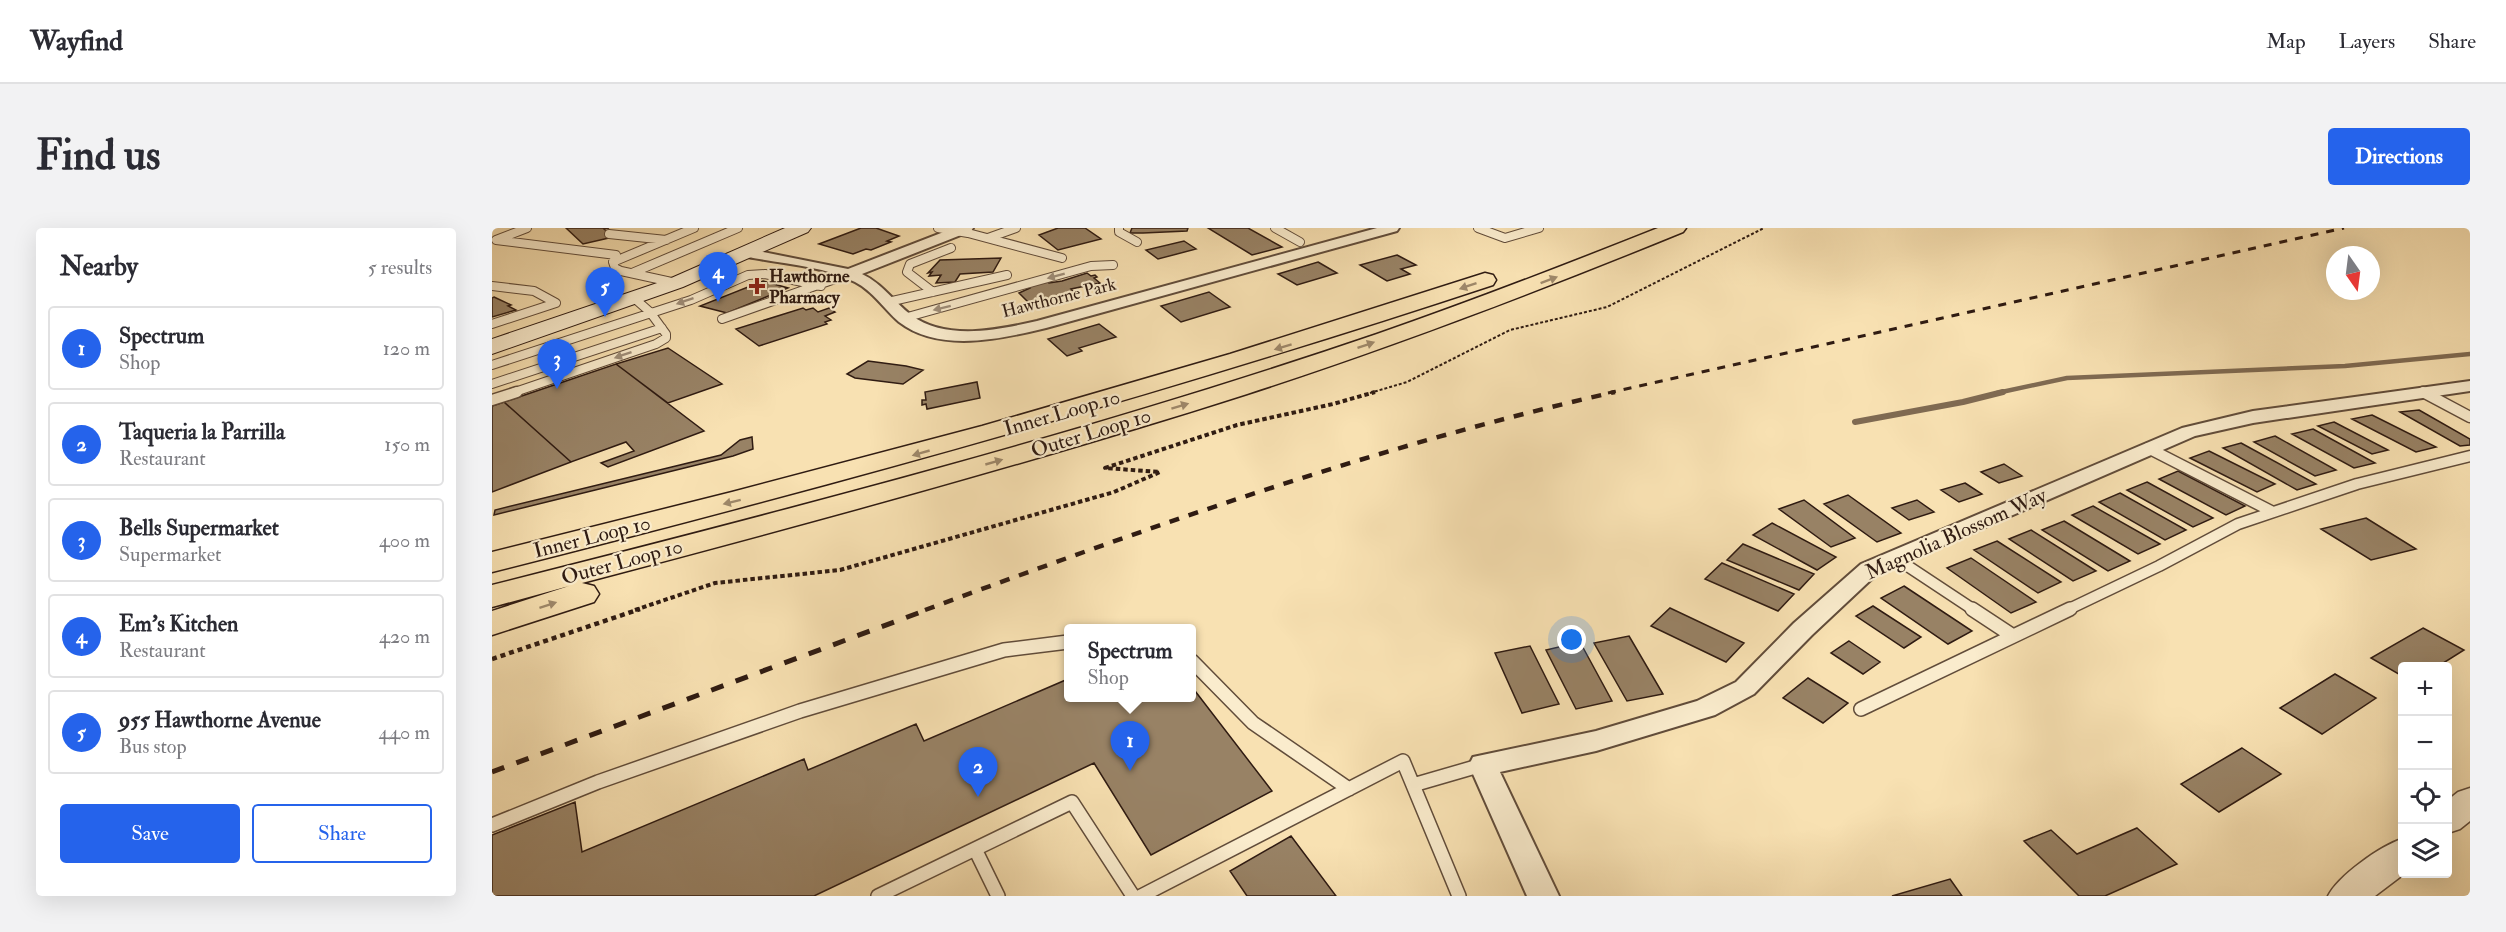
<!DOCTYPE html>
<html lang="en">
<head>
<meta charset="utf-8">
<style>
  :root { --surface:#fff; --page:#f2f2f3; --text:#2b2b33; --muted:#7c7c81; --line:#e1e1e2; --accent:#2563eb }
  body { margin:0; font-family:"IM FELL Double Pica",serif; background:var(--page); color:var(--text) }
  .controls { position:absolute; right:18px; bottom:18px; display:grid; overflow:hidden; border-radius:6px; box-shadow:0 6px 24px #0002 }
  .controls button { width:54px; height:54px; display:grid; place-items:center; padding:0; border:0; border-bottom:2px solid var(--line); background:var(--surface); color:var(--text); font:30px sans-serif }
  .compass { position:absolute; left:1834px; top:18px; width:54px; height:54px; border-radius:50%; background:var(--surface); box-shadow:0 6px 24px #0002; rotate:166deg }
  .you { position:absolute; left:1080px; top:412px; width:21px; height:21px; margin:-15px; border:4px solid #fff; border-radius:50%; background:#1a73e8; box-shadow:0 0 0 9px #1a73e833 }
  .badge { display:grid; place-items:center; width:39px; height:39px; border-radius:50%; background:var(--accent); color:#fff; font-size:20px; font-weight:700 }
  .pin { position:absolute; translate:-50% -50px; filter:drop-shadow(0 2px 3px #0008) }
  .pin::after { content:''; position:absolute; top:32px; width:21px; height:18px; background:inherit; clip-path:polygon(0 0,100% 0,50% 100%) }
  .popup { position:absolute; left:572px; top:396px; width:132px; height:78px; box-sizing:border-box; display:grid; place-content:center; border-radius:6px; background:var(--surface); filter:drop-shadow(0 2px 4px #0005); font-size:20px; white-space:nowrap; color:var(--muted) }
  .popup b { font-size:22px; color:var(--text) }
  .popup::after { content:''; position:absolute; left:50%; top:100%; margin-left:-12px; border:12px solid transparent; border-top-color:var(--surface) }
  .list { margin:0; padding:0; list-style:none }
  h2 { display:flex; justify-content:space-between; align-items:center; height:78px; margin:0; padding:0 24px; font-size:26px }
  h2 small { font-size:20px; font-weight:400; color:var(--muted) }
  .list li { display:grid; grid-template-columns:39px 1fr auto; gap:18px; align-items:center; box-sizing:border-box; height:84px; margin:0 12px 12px; padding:0 12px; border:2px solid var(--line); border-radius:6px }
  .list b { display:block; font-size:22px; white-space:nowrap }
  .list p { margin:0; font-size:20px; white-space:nowrap; color:var(--muted) }
  .list em { font-size:20px; font-style:normal; color:var(--muted) }
  .actions { display:flex; gap:12px; padding:18px 24px }
  .actions a { flex:1; padding:14px 0; border:2px solid var(--accent); border-radius:6px; text-align:center; font-size:21px; color:var(--accent) }
  .actions .main { background:var(--accent); color:#fff }
  .icon { flex:none; width:33px; height:33px; fill:none; stroke:currentColor; stroke-width:2; stroke-linecap:round; stroke-linejoin:round }
  .map { position:relative; flex:none; width:1978px; height:668px; overflow:hidden; border-radius:6px }
  header { display:flex; align-items:center; gap:36px; box-sizing:border-box; height:84px; padding:0 30px; background:var(--surface); border-bottom:2px solid var(--line) }
  header strong { font-size:28px }
  nav { display:flex; gap:33px; margin-inline-start:auto; font-size:21px }
  .intro { display:flex; align-items:center; justify-content:space-between; box-sizing:border-box; height:144px; padding:0 36px }
  h1 { margin:0; font-size:42px }
  .button { padding:15px 27px; border-radius:6px; background:var(--accent); color:#fff; font-size:21px; font-weight:700 }
  main { display:flex; gap:36px; padding:0 36px }
  aside { flex:1; background:var(--surface); border-radius:6px; box-shadow:0 6px 24px #0002 }
  .map>svg:first-child { display:block }
</style>
</head>
<body>
<header>
<strong>Wayfind</strong>
<nav><a>Map</a><a>Layers</a><a>Share</a></nav>
</header>
<div class="intro"><h1>Find us</h1><a class="button">Directions</a></div>
<main>
<aside>
<h2>Nearby<small>5 results</small></h2>
<ul class="list">
<li><span class="badge">1</span><div><b>Spectrum</b><p>Shop</p></div><em>120 m</em></li>
<li><span class="badge">2</span><div><b>Taqueria la Parrilla</b><p>Restaurant</p></div><em>150 m</em></li>
<li><span class="badge">3</span><div><b>Bells Supermarket</b><p>Supermarket</p></div><em>400 m</em></li>
<li><span class="badge">4</span><div><b>Em's Kitchen</b><p>Restaurant</p></div><em>420 m</em></li>
<li><span class="badge">5</span><div><b>955 Hawthorne Avenue</b><p>Bus stop</p></div><em>440 m</em></li>
</ul>
<div class="actions"><a class="main">Save</a><a>Share</a></div>
</aside>
<div class="map">
<svg width="1978" height="668" viewBox="0 0 1978 668">
  <rect width="100%" height="100%" fill="#f8e1b2"/>
  <filter id="stains"><feTurbulence type="fractalNoise" baseFrequency=".00333" numOctaves="4"/><feColorMatrix values="0 0 0 0 .2 0 0 0 0 .09 0 0 0 0 .02 0 0 0 .5 -.17"/></filter>
  <radialGradient id="worn" r=".72"><stop offset=".6" stop-color="#630" stop-opacity="0"/><stop offset="1" stop-color="#630" stop-opacity=".3"/></radialGradient>
  <g fill="none" stroke-linecap="round" stroke-linejoin="round">
    <path stroke="#7f6a52" stroke-width="4.5" d="M1505,165l70,-15 278,-12 125,-12"/>
    <path stroke="#7f6a52" stroke-width="6" d="M1363,194l108,-20 40,-10"/>
  </g>
  <path fill="#988265" stroke="#2f1b12" stroke-width="1.5" d="M74,0h43l-5,1 9,8 -30,7z
    M369,0h15l23,8 -12,5 4,1 -20,8 -5,-1 -13,5 -34,-10z
    M593,0l16,11 -43,11 -19,-15 19,-7z
    M640,0h56l-1,3 -44,2h-13z
    M716,0h40l34,19 -30,8z
    M692,13l12,8 -38,10 -12,-9z
    M905,27l19,10 -15,4 9,5 -23,7 -27,-16z
    M509,30l-8,14 -33,2 -5,8 -19,1 5,-8 -12,1 3,-4 -4,1 12,-13z
    M826,34l19,11 -40,12 -19,-11z
    M595,45l4,3 4,-1 2,2 -3,1 6,5 -29,6 3,3 -11,3 1,1 -25,5 -11,1 -9,-9 11,-5 -5,-5 18,-5 6,5 13,-2z
    M271,53l25,7 -61,25 -27,-7z
    M717,64l21,15 -49,15 -20,-16z
    M2,69l17,8 -3,1 8,4 -24,7v-19z
    M311,80l3,2 7,-2 5,4 11,-4 6,4 -10,4 6,4 -6,2 2,2 -68,22 -23,-17z
    M607,96l17,13 -37,11 3,3 -15,5 -19,-17z
    M176,120l54,36 -54,19 -52,-39z
    M376,133l38,5 17,4 -20,14 -48,-6 -8,-4z
    M124,136l88,67 -96,36 -7,-4 33,-12 -8,-9 -55,20 -67,-60z
    M485,154l3,16 -53,11 -1,-5 -4,1v-5h4l-1,-8z
    M12,174l67,60 -79,30v-86z
    M1927,182l51,29v6l-10,1 -60,-34z
    M1880,187l64,32 -20,5 -64,-33z
    M1842,194l54,28 -16,4 -54,-28z
    M1821,201l62,34 -21,5 -62,-34z
    M1783,208l61,34 -21,6 -61,-34z
    M260,209l1,12 -20,7 -239,59 1,-5 226,-55 19,-15z
    M1749,215l75,41 -19,6 -74,-42z
    M1717,223l66,33 -18,8 -67,-34z
    M1512,236l18,12 -23,7 -18,-11z
    M1686,243l67,35 -19,9 -67,-36z
    M1655,254l66,36 -20,9 -66,-37z
    M1473,255l17,11 -23,8 -18,-12z
    M1628,265l66,37 -21,10 -66,-38z
    M1356,267l53,38 -24,9 -53,-38z
    M1312,272l51,38 -24,9 -52,-38z
    M1425,272l17,12 -25,8 -17,-12z
    M1601,278l67,38 -22,10 -66,-39z
    M1874,290l50,31 -45,11 -50,-31z
    M1572,293l66,40 -22,10 -66,-41z
    M1280,295l64,34 -19,13 -64,-35z
    M1539,302l65,41 -23,10 -64,-42z
    M1505,313l64,41 -23,11 -64,-43z
    M1251,316l71,30 -15,16 -72,-30z
    M1479,330l65,44 -25,11 -64,-45z
    M1230,335l72,31 -16,17 -73,-32z
    M1412,358l68,45 -24,13 -67,-46z
    M1381,378l48,31 -17,11 -48,-32z
    M1178,380l74,35 -18,19 -75,-36z
    M1931,400l41,22 -27,17h-35v9l-31,-18z
    M1137,408l34,58 -36,7 -33,-58z
    M1357,413l31,21 -17,12 -32,-21z
    M1088,414l32,59 -36,8 -30,-59z
    M1038,418l29,58 -37,9 -27,-60z
    M1843,446l41,24 -54,36 -42,-26z
    M1316,450l40,25 -25,20 -40,-25z
    M576,451v19h124v-11l80,104 -121,64 -57,-92 -280,133h-322v-61l83,-33 7,50 222,-93 4,11 108,-46 8,17z
    M1750,520l39,26 -62,38 -38,-28z
    M1645,600l40,36 -72,32h-26l-55,-55 27,-11 26,24z
    M799,608l45,60h-89l-17,-25z
    M1458,651l12,17h-70z"/>
  <g fill="none" stroke-linecap="round" stroke-linejoin="round">
    <g stroke="#614c3a" stroke-width="10">
      <path id="service-far2" d="M35,0l-31,12 120,15 -3,7 2,6 6,3 55,12
        M446,0l30,5 94,25
        M627,0v4l18,10
        M783,0l25,14
        M986,0l27,10 34,-10
        M117,6l57,6
        M496,10l28,-10
        M121,34l81,-34
        M140,45l106,-45
        M0,58l42,5 22,12 -64,21
        M441,64l-26,-20 3,-8 41,-16
        M396,74l119,-27
        M412,90l187,-52 22,-1
        M230,91l127,-45
        M0,137l199,-65 57,-25 17,-1 56,12
        M0,156l170,-56
        M1931,164l2,1
        M20,165l144,-49 10,-6v-4l-16,-22 -16,-14"/>
    </g>
    <g stroke="#614c3a" stroke-width="13">
      <path id="service-far1" d="M1931,164l47,25
        M0,172l25,-8
        M1656,220l125,64
        M1402,329l80,53
        M1575,382l92,-44 79,-42 119,-40 113,-28"/>
    </g>
    <g stroke="#614c3a" stroke-width="16">
      <path id="service" d="M1480,381l41,27
        M700,433l61,62 96,66
        M1369,481l209,-100
        M921,557l69,-20
        M0,597l106,-43 202,-71 204,-61 64,-8
        M483,621l23,47
        M386,668l194,-94 61,94
        M649,668l262,-135 56,135"/>
    </g>
    <g stroke="#614c3a" stroke-width="4">
      <path id="minor" d="M462,0h19l-2,3 -109,43c21,10 32,28 49,41 35,26 87,15 126,6l340,-93h22l-2,3 -351,97c-45,11 -107,25 -147,-6 -15,-13 -26,-31 -44,-40 -32,-16 -72,-18 -107,-25l-7,-4 7,-4 100,20z
        M1978,153v10l-217,32 -58,13 -318,138 -65,61 -58,59 -39,21 -119,36 -96,21 59,124h-32l-58,-131 4,-8 123,-26 101,-30 39,-19 58,-59 67,-59 321,-136 71,-17z"/>
    </g>
    <g stroke="#614c3a" stroke-width="3">
      <path id="tertiary" d="M1978,560v33l-10,8 -12,4v-33l10,-8z
        M1910,611l2,35 -29,22h-47c10,-20 52,-50 74,-57z"/>
    </g>
    <g stroke="#2f1b12" stroke-width="2">
      <path id="secondary" d="M293,0h26l-3,4 -125,55 -191,67v-15l177,-60z"/>
    </g>
    <g stroke="#2f1b12" stroke-width="3">
      <path id="motorway" d="M1166,0h28l-3,4c-144,59 -288,114 -436,162 -219,70 -442,130 -665,189l12,3 5,8 -5,8 -102,33v-24l77,-25 -77,21v-22c297,-75 595,-152 885,-251 95,-33 188,-69 281,-106z
        M993,45l8,2 3,5 -3,5c-330,109 -664,202 -1001,287v-20l240,-60 250,-66 248,-72z"/>
    </g>
    <path stroke="#2f1b12" stroke-width="2" stroke-dasharray="3 2" stroke-linecap="butt" d="M878,165l37,-11 103,-52 97,-23 157,-79"/>
    <path stroke="#2f1b12" stroke-width="4" stroke-dasharray="4.5 3" stroke-linecap="butt" d="M143,382l80,-27 125,-13 274,-78 46,-20 -55,-4 132,-43 96,-21 42,-12"/>
    <path stroke="#2f1b12" stroke-width="4.5" stroke-dasharray="5 4" stroke-linecap="butt" d="M0,431l148,-50"/>
    <use href="#service-far2" stroke="#faeccd" stroke-width="8"/>
    <use href="#service-far1" stroke="#faeccd" stroke-width="10"/>
    <use href="#service" stroke="#faeccd" stroke-width="13"/>
    <use href="#minor" fill="#faeccd" fill-rule="evenodd"/>
    <use href="#tertiary" fill="#faeccd" fill-rule="evenodd"/>
    <use href="#secondary" fill="#faeccd" fill-rule="evenodd"/>
    <use href="#motorway" fill="#f8e1b2" fill-rule="evenodd"/>
    <path stroke="#2f1b12" stroke-width="3" stroke-dasharray="8 8" stroke-linecap="butt" d="M1116,165l736,-165"/>
    <path stroke="#2f1b12" stroke-width="4.5" stroke-dasharray="10 10" stroke-linecap="butt" d="M433,382c227,-84 454,-165 690,-218"/>
    <path stroke="#2f1b12" stroke-width="5" stroke-dasharray="13 13" stroke-linecap="butt" d="M0,544l437,-163"/>
  </g>
  <defs><path id="oneway-solid" d="M-6-.8H1V-3.2L6.5 0L1 3.2V.8H-6Z" transform="scale(1.5)"/></defs>
  <g fill="#9f8e79">
    <use href="#oneway-solid" transform="translate(564 48) rotate(165)"/>
    <use href="#oneway-solid" transform="translate(193 73) rotate(161)"/>
    <use href="#oneway-solid" transform="translate(450 80) rotate(166)"/>
    <use href="#oneway-solid" transform="translate(131 127) rotate(161)"/>
  </g>
  <g fill="#9e886a">
    <use href="#oneway-solid" transform="translate(1057 52) rotate(-21)"/>
    <use href="#oneway-solid" transform="translate(976 58) rotate(161)"/>
    <use href="#oneway-solid" transform="translate(874 117) rotate(-19)"/>
    <use href="#oneway-solid" transform="translate(791 119) rotate(163)"/>
    <use href="#oneway-solid" transform="translate(688 178) rotate(-17)"/>
    <use href="#oneway-solid" transform="translate(429 225) rotate(164)"/>
    <use href="#oneway-solid" transform="translate(502 234) rotate(-16)"/>
    <use href="#oneway-solid" transform="translate(240 274) rotate(166)"/>
    <use href="#oneway-solid" transform="translate(56 377) rotate(-18)"/>
  </g>
  <path fill="#8f2418" stroke="#faeccd" stroke-width="2" d="M262 49h6v6h6v6h-6v6h-6v-6h-6v-6h6z"/>
  <g text-anchor="middle" dominant-baseline="central" stroke-width="4.5" stroke-linejoin="round" paint-order="stroke">
    <g font-size="18" font-weight="bold" fill="#2f1b12" stroke="#faeccd" text-anchor="start">
      <text x="277" y="48">Hawthorne<tspan x="277" dy="21">Pharmacy</tspan></text>
    </g>
    <g font-size="18" fill="#2f1b12" stroke="#faeccd">
      <text transform="translate(567 70) rotate(-14)">Hawthorne Park</text>
    </g>
    <g font-size="21" fill="#2f1b12" stroke="#faeccd">
      <text transform="translate(570 185) rotate(-16)">Inner Loop 10</text>
      <text transform="translate(599 205) rotate(-17)">Outer Loop 10</text>
      <text transform="translate(1464 306) rotate(-24)">Magnolia Blossom Way</text>
      <text transform="translate(100 309) rotate(-14)">Inner Loop 10</text>
      <text transform="translate(130 334) rotate(-15)">Outer Loop 10</text>
    </g>
  </g>
  <rect width="100%" height="100%" filter="url(#stains)"/>
  <rect width="100%" height="100%" fill="url(#worn)"/>
</svg>
<div class="controls">
<button>+</button>
<button>−</button>
<button><svg class="icon" aria-label="locate" viewBox="0 0 24 24"><circle cx="12" cy="12" r="6"/><path d="M12 2v4M12 18v4M2 12h4M18 12h4"/></svg></button>
<button><svg class="icon" aria-label="layers" viewBox="0 0 24 24"><path d="M12 4l9 5-9 5-9-5zM3 14l9 5 9-5"/></svg></button>
</div>
<svg class="compass" viewBox="-18 -18 36 36"><path d="M0-13l5 13h-10z" fill="#e53935"/><path d="M0 13l5-13h-10z" fill="#7c7c81"/></svg>
<div class="you"></div>
<div class="pin badge" style="left:638px;top:543px">1</div>
<div class="popup"><b>Spectrum</b>Shop</div>
<div class="pin badge" style="left:486px;top:569px">2</div>
<div class="pin badge" style="left:65px;top:161px">3</div>
<div class="pin badge" style="left:226px;top:74px">4</div>
<div class="pin badge" style="left:113px;top:89px">5</div>
</div>
</main>
</body>
</html>
